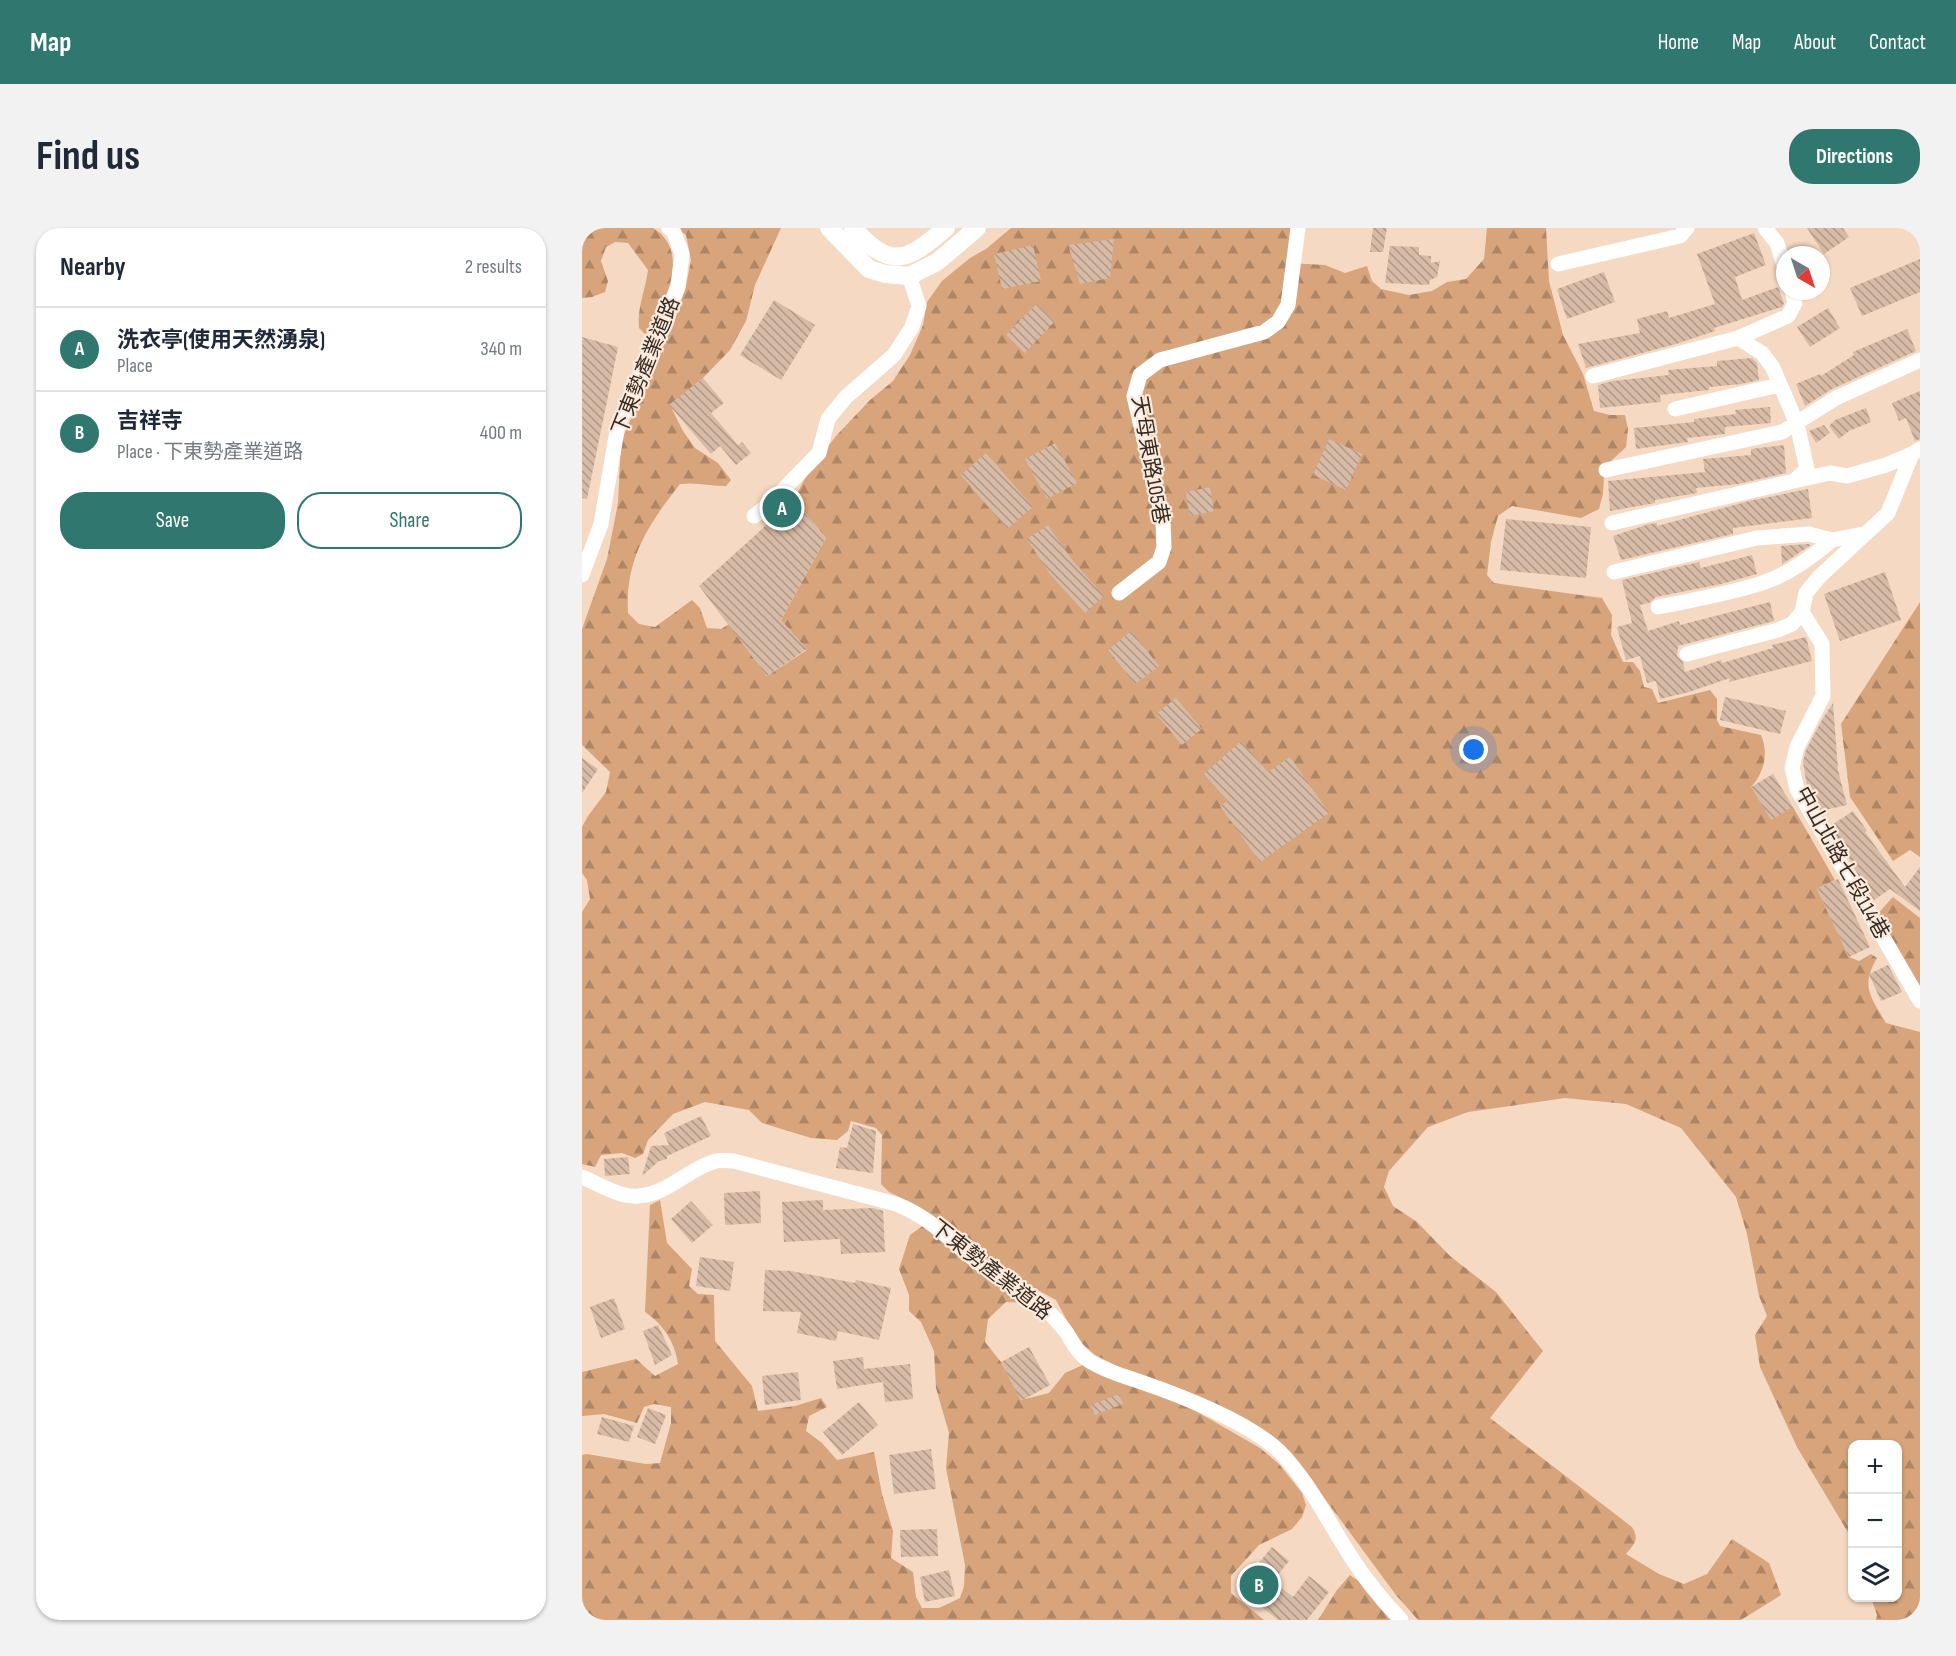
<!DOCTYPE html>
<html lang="en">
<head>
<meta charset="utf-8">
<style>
  :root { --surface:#fff; --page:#f2f2f3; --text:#1f2937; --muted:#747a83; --line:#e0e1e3; --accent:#30776f }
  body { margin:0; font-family:"Sofia Sans Condensed","Noto Sans TC",sans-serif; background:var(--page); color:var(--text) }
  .controls { position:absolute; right:18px; bottom:18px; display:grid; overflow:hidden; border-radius:12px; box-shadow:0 2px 4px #0004 }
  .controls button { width:54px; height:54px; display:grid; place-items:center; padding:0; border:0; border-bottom:2px solid var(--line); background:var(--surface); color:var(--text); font:30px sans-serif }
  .compass { position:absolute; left:1194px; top:18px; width:54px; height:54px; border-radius:50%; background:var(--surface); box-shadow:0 2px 4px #0004; rotate:141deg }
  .you { position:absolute; left:892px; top:522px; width:21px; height:21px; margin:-15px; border:4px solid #fff; border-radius:50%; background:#1a73e8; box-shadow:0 0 0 9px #1a73e833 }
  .badge { display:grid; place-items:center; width:39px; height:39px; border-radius:50%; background:var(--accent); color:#fff; font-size:20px; font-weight:700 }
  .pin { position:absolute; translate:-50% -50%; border:3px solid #fff; box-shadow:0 2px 6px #0006 }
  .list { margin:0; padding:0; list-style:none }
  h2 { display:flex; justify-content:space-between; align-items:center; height:78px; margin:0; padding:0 24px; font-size:26px }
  h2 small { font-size:20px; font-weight:400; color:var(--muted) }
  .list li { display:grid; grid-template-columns:39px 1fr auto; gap:18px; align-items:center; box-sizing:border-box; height:84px; padding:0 24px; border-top:2px solid var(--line) }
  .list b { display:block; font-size:22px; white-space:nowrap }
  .list p { margin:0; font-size:20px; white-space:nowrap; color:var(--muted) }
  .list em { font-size:20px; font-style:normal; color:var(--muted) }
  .actions { display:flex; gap:12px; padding:18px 24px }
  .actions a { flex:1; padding:14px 0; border:2px solid var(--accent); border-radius:24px; text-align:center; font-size:21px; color:var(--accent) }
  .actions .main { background:var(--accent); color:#fff }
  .icon { flex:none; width:33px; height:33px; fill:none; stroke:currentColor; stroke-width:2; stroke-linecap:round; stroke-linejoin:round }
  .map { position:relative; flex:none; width:1338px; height:1392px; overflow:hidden; border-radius:24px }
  header { display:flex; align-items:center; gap:36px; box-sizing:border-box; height:84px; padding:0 30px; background:var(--accent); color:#fff }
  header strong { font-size:28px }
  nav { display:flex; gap:33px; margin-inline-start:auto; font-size:21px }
  .intro { display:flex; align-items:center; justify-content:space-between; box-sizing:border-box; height:144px; padding:0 36px }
  h1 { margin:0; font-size:42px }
  .button { padding:15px 27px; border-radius:24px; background:var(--accent); color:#fff; font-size:21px; font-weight:700 }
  main { display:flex; gap:36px; padding:0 36px }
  aside { flex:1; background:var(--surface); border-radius:24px; box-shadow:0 2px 4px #0004 }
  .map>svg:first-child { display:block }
</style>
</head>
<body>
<header>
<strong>Map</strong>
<nav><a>Home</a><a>Map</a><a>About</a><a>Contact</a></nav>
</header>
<div class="intro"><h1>Find us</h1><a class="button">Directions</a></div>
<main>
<aside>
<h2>Nearby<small>2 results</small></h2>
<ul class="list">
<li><span class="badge">A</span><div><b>洗衣亭(使用天然湧泉)</b><p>Place</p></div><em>340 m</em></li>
<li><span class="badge">B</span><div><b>吉祥寺</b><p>Place · 下東勢產業道路</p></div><em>400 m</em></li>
</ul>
<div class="actions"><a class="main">Save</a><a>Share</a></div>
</aside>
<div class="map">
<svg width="1338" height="1392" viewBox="0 0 1338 1392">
  <defs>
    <pattern id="forest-firs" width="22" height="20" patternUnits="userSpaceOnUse" patternTransform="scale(1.5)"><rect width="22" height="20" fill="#d7a47c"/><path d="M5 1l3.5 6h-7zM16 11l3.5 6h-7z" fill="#af8665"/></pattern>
    <pattern id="building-back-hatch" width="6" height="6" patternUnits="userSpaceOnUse" patternTransform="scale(1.5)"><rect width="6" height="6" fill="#d8bba6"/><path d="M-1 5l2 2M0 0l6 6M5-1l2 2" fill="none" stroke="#b09887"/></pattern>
  </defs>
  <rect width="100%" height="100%" fill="#f6d9c2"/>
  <path fill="url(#forest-firs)" d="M0,0h71c40,24 10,78 -6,108l-8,-8c-2,-20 6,-37 9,-58l-20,-27 -13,-1 -9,5 -5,14 7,20 -3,11 -13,5 -10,1z
    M95,0h104l-26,57 -9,36 -16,29 -27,28 -33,27 13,26 12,17 23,15 13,17 -5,6c-16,0 -30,-4 -46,-2 -32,41 -55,75 -52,129l11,11 16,3 37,-27 8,8 7,20 14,1 8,-5 38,52 40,-26 -26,-30 45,-82 -32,-39 14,-26 28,-37 34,-36 23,-19 17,-26 13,-30 4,-23 15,-21 28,-23 16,-9 25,-21h281l-3,35 36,2 20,8 22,-7 5,15 9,8 28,6 23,-4 15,-9 19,-3 18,-20 3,-31h59l3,53 14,54 20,39 11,37 16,4h15l3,14 -2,18 -16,15 -6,15 -1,17 -4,15 -18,9 -69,-12 -14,10 -7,26 -4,33 7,8 108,15 10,17 -1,20 12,27h10l7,9 4,16 8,2 6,14 52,-13 7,9v21l3,6 41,9c8,18 3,38 -10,52l42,20 42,73 -18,9 32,68 10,4 12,-7 6,4c-17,29 -6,39 9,65l34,9v588h-44l1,-5 -6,-17h27v-154h-46v95l-55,-92 -37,-80 -5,-32 12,-19 -8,-20 -12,-62 -11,-37 -55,-69 -55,-24 -61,-6 -97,14 -40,15 -39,44 -5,16 9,19 24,16 33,34 46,36 47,59 -53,67 142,109c8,13 2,17 -6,27l33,20 25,10 23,-10 25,-35 37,24 12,32 -40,25h-323l-22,-25 -105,-142 -196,-98 -18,-16 -21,-39 -67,-37 -76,-59 -24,-12 -8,-8 1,-49 -6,-7 -25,-7 -3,10 -11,9 -26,-2 -49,-15 -13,-13 -44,-8 -32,12 -25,26 -5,14 -8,4 -13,-5 -21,2 -6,12 -13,-3v-252l8,-13 -3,-19 -5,-7v-46l6,-11 18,-24 4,-20 -28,-27v-116l25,-70 11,-56 3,-62 54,-121 11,-34 5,-26 -5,-25z
    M1338,374v255l-10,-7 -17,11 -43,-64 -9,-73z
    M1311,669l27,21v79l-48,-77z
    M78,972l7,43 25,26 -3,17 9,8 16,1 1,46 37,45 6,25 37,-5 26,-8 6,9 -18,9 -3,15 16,12 15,17 37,-8 8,42 11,37 -2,27 22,14 3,25 6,11h17l21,-10 4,-12 1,-21 -19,-97 3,-35 -13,-45 -2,-37 -13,-29 -12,-11v-16l-10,-26 11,-34 14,-10 104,71 -2,7 -20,-1 -18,17 -3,23 16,20 20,38 28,-7 16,-20 20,-9 95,38 80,46 19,16 23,29 4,12 -4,12 -10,12 -33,16 -28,31v17l33,27h-682v-165l5,-1 59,10 14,-1 11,-40v-16l-17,-3 -10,3 -7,16 -33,-9 -22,2v-44l54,-13 19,17 23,-12c-3,-22 -15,-40 -33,-52l5,-107z
    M768,1347l14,10 30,35h-76l19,-30z"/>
  <path fill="url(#building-back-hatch)" d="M791,0h14l-4,24h-13z
    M1225,0h36l6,9 -25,17z
    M1172,5l12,32 -31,12 7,23 36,-13 6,16 -2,4 -68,21 1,3 -39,13 -90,24 -8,-24 62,-11 -3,-14 30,-8 2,7 46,-14 -18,-50z
    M532,11l-4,39 -30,6 -12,-39z
    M451,17l8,36 -39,8 -8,-35z
    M808,18l29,1v8l12,1v7l9,-2 -3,16 -7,3 -1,5 -44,-2z
    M1338,31v33l-58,24 -12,-28z
    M1022,44l11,30 -48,17 -10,-30z
    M192,72l41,25 -34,55 -41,-25z
    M454,76l19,17 -30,32 -19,-18z
    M1246,80l12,20 -30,19 -13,-20z
    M1325,101l9,22 -84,38 -27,17 -9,-22 24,-10 1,2 33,-21 -1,-3z
    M0,109l36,10 -31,152 -5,-1z
    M1170,130l5,5 2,17 -18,4 -32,3v3l-49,5 1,7 -61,6 -2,-23 14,-4 57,-6 -1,-5 49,-4v-5z
    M121,150l21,25 -13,10 27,32 4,-3 9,11 -15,12 -16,-19 -9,8 -42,-49z
    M1338,163v48l-5,2 -9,-23 -7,3 -7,-18z
    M1188,179l1,16 -46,4v7l-38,4 1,4 -52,7 -2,-21 60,-6v-3l42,-5 -1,-4z
    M1284,180l5,14 -22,9 -10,8 -10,-13 6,-6z
    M1242,197l6,8 -14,10 -7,-12z
    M747,211l33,15 -16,36 -33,-15z
    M473,215l22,40 -30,16 -22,-40z
    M1202,217l2,28 -48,11 -42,4 1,5 -42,7v3l-45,8 -2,-30 97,-9 -2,-13 48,-4v-6z
    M404,225l47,54 -26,22 -46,-54z
    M628,259l4,24 -24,5 -4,-24z
    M1226,261l4,29 -79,10v6l-112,26 -8,-24 36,-12 8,-1v3l92,-25z
    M212,272l32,38 -45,82 26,29 -40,27 -68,-90z
    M924,291l85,8 -5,51 -86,-8z
    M466,297l25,36 31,35 -19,17 -36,-40 -22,-34z
    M1226,316l3,1 -29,19 -1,-18z
    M1170,327l5,19 -36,10 -65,13 -7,6 -9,2 8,26 31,-10 1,4 90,-23 4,19 -96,25 -1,10 6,6 2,10 36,-12 1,3 51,-15 -1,-3 34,-8 6,24 -83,21 1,-4 -41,14 -29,7 -4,-18 -9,2 -7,-27 -14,4 -9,-33 15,-4 -10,-43 77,-18 2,6z
    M1303,344l16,48 -61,21 -16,-47z
    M549,403l28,35 -24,18 -27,-34z
    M1143,469l61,14 -6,23 -60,-14z
    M594,470l26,31 -20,16 -26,-31z
    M1251,475l5,67 9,35 -26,6 -14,-24 -4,-25 3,-12 17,-32z
    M659,513l27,31 22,-15 39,56 -69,49 -40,-56 8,-5 -24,-27z
    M0,530l16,11 -16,24z
    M1191,546l20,33 -22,13 -20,-33z
    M1271,583l14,20 -2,1 40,55 15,-20v44l-30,-22 -16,11 -6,-8 -38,-66z
    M1256,651l32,68 -21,10 -32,-68z
    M1306,737l14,27 -21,9 -12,-27z
    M119,888l10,20 -44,20v3l-8,2 -17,15 9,-30 18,-1 -5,-12z
    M271,896l23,7 -3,42 -37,-5 4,-21 7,1z
    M46,929l2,17 -25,2 -1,-17z
    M178,963l1,32 -36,2 -1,-32z
    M241,972v10l50,-2 10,3 2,41 -44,2 -1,-15 -56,3 -2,-40z
    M109,973l22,24 -21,18 -21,-24z
    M118,1029l34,5 -4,29 -34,-5z
    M183,1042l26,1 64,12 1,-3 35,8 -12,52 -41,-9 -2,10 -39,-8 4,-21 -38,-1z
    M32,1070l11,31 -24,9 -11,-31z
    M76,1097l14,30 -17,10 -12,-34z
    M447,1119l21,38 -29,16 -20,-39z
    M281,1129l1,12 46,-5 3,35 -28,3 -2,-20 -46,7 -4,-28z
    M216,1144l3,28 -36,5 -3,-29z
    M537,1166l4,10 -28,11 -4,-10z
    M277,1174l19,23 -36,30 -19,-23z
    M66,1180l18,7 -11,29 -18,-7z
    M20,1189l32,9 -5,16 -32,-8z
    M349,1221l5,40 -42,5 -5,-39z
    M355,1301l1,27 -37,1 -1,-27z
    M690,1319l17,14 -16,20 20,16 16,-21 20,16 -22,28h-29l-40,-32z
    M367,1342l6,26 -30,6 -5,-25z"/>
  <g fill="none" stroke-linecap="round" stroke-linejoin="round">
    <path stroke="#fff" stroke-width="15" d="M1183,0l12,15 8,26
      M976,36l122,-28 7,-8
      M1011,148l145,-38 50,-22 7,-13 -3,-12
      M1093,181l104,-24
      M1338,221l-8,5 -24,59 -69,64 -13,16 -4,19 20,32 1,52 -26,51 -5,21 5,21 123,212
      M1024,242l176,-38 54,-34 84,-38
      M1212,253l36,-8 17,3 39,-11 26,-11
      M172,288l13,-10 52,-53 9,-34 18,-22 48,-42 18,-28 7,-21 -10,-30
      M1030,295l182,-42 13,-12 -10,-45 -24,-56 -11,-15 -24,-15
      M1032,344l143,-34 52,-4 23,6 31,-6
      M0,347l19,-51 17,-99 60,-138 4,-33 -9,-24 -4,-2
      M537,365l40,-31 5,-15 -1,-26 -29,-125 6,-21 20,-15 104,-28 14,-10 10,-17 10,-77
      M1076,379c34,-7 71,-13 104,-24 26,-8 50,-26 70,-43
      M1105,426l91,-24 14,-6 10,-12
      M0,949c17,7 38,21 57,19 29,-2 50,-28 77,-35 5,-1 13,0 18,0l162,43c39,15 59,43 92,66 18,13 40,20 56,37 8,9 18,18 24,28 7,11 11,20 23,27 16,10 33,14 50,20 41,14 107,40 138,69 31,31 50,73 74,109 14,22 30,41 48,60"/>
    <path stroke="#fff" stroke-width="18" d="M247,0l40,41 16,5 24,2 28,-14 40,-34
      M271,0c38,42 53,34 93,0"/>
  </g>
  <g text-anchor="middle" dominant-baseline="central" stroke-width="4.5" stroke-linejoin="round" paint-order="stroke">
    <g font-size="21" fill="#352a22" stroke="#fbe9db">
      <text transform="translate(64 138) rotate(-68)">下東勢產業道路</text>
      <text transform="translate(568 232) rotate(80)">天母東路105巷</text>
      <text transform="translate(1260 635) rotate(61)">中山北路七段114巷</text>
      <text transform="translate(409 1042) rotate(38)">下東勢產業道路</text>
    </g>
  </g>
</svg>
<div class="controls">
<button>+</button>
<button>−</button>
<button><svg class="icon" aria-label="layers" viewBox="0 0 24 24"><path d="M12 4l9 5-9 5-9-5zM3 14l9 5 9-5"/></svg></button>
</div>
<svg class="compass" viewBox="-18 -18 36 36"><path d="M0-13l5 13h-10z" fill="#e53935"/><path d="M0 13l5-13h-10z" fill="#747a83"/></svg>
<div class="you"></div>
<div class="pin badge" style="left:200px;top:280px">A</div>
<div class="pin badge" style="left:677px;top:1357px">B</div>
</div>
</main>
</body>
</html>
